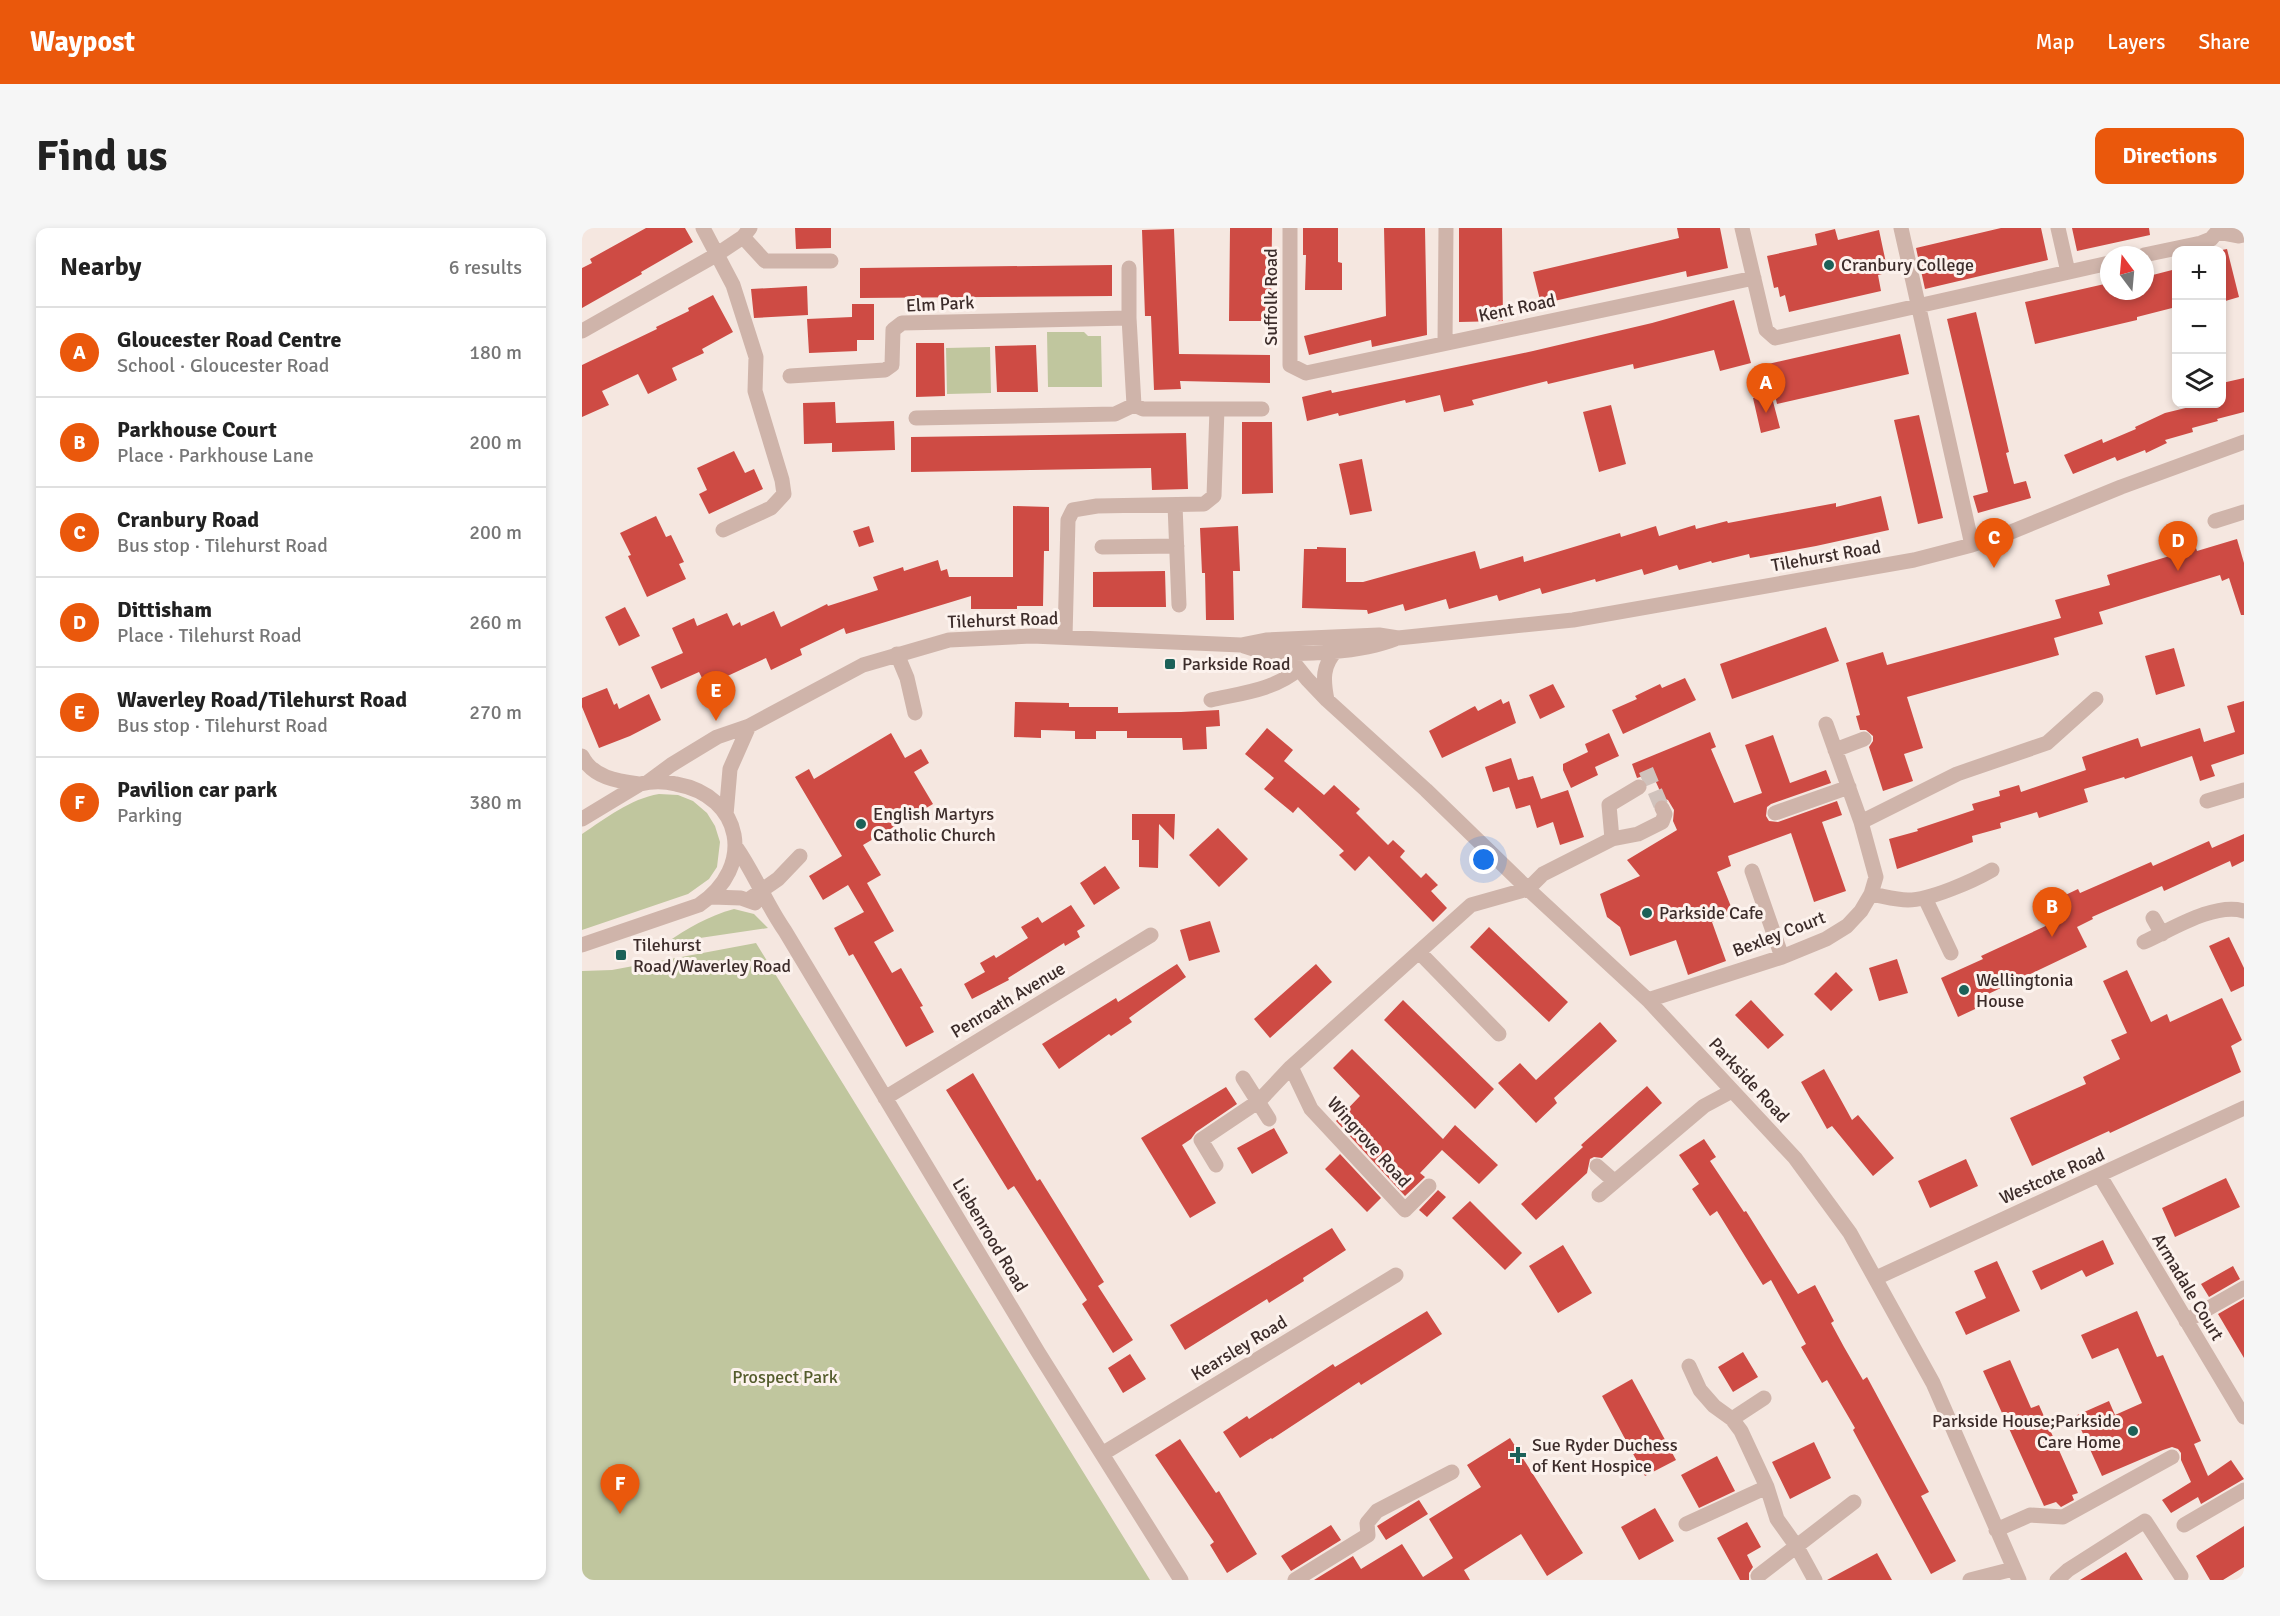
<!DOCTYPE html>
<html lang="en">
<head>
<meta charset="utf-8">
<style>
  :root { --surface:#fff; --page:#f6f6f6; --text:#222; --muted:#767676; --line:#e0e0e0; --accent:#ea580c }
  body { margin:0; font-family:Signika,sans-serif; background:var(--page); color:var(--text) }
  .controls { position:absolute; right:18px; top:18px; display:grid; overflow:hidden; border-radius:12px; box-shadow:0 3px 9px #0003 }
  .controls button { width:54px; height:54px; display:grid; place-items:center; padding:0; border:0; border-bottom:2px solid var(--line); background:var(--surface); color:var(--text); font:30px sans-serif }
  .compass { position:absolute; left:1518px; top:18px; width:54px; height:54px; border-radius:50%; background:var(--surface); box-shadow:0 3px 9px #0003; rotate:344deg }
  .you { position:absolute; left:902px; top:632px; width:21px; height:21px; margin:-15px; border:4px solid #fff; border-radius:50%; background:#1a73e8; box-shadow:0 0 0 9px #1a73e833 }
  .badge { display:grid; place-items:center; width:39px; height:39px; border-radius:50%; background:var(--accent); color:#fff; font-size:20px; font-weight:700 }
  .pin { position:absolute; translate:-50% -50px; filter:drop-shadow(0 2px 3px #0008) }
  .pin::after { content:''; position:absolute; top:32px; width:21px; height:18px; background:inherit; clip-path:polygon(0 0,100% 0,50% 100%) }
  .list { margin:0; padding:0; list-style:none }
  h2 { display:flex; justify-content:space-between; align-items:center; height:78px; margin:0; padding:0 24px; font-size:26px }
  h2 small { font-size:20px; font-weight:400; color:var(--muted) }
  .list li { display:grid; grid-template-columns:39px 1fr auto; gap:18px; align-items:center; box-sizing:border-box; height:90px; padding:0 24px; border-top:2px solid var(--line) }
  .list b { display:block; font-size:22px; white-space:nowrap }
  .list p { margin:0; font-size:20px; white-space:nowrap; color:var(--muted) }
  .list em { font-size:20px; font-style:normal; color:var(--muted) }
  .icon { flex:none; width:33px; height:33px; fill:none; stroke:currentColor; stroke-width:2; stroke-linecap:round; stroke-linejoin:round }
  .map { position:relative; flex:none; width:1662px; height:1352px; overflow:hidden; border-radius:12px }
  header { display:flex; align-items:center; gap:36px; box-sizing:border-box; height:84px; padding:0 30px; background:var(--accent); color:#fff }
  header strong { font-size:28px }
  nav { display:flex; gap:33px; margin-inline-start:auto; font-size:21px }
  .intro { display:flex; align-items:center; justify-content:space-between; box-sizing:border-box; height:144px; padding:0 36px }
  h1 { margin:0; font-size:42px }
  .button { padding:15px 27px; border-radius:12px; background:var(--accent); color:#fff; font-size:21px; font-weight:700 }
  main { display:flex; gap:36px; padding:0 36px }
  aside { flex:1; background:var(--surface); border-radius:12px; box-shadow:0 3px 9px #0003 }
  .map>svg:first-child { display:block }
</style>
</head>
<body>
<header>
<strong>Waypost</strong>
<nav><a>Map</a><a>Layers</a><a>Share</a></nav>
</header>
<div class="intro"><h1>Find us</h1><a class="button">Directions</a></div>
<main>
<aside>
<h2>Nearby<small>6 results</small></h2>
<ul class="list">
<li><span class="badge">A</span><div><b>Gloucester Road Centre</b><p>School · Gloucester Road</p></div><em>180 m</em></li>
<li><span class="badge">B</span><div><b>Parkhouse Court</b><p>Place · Parkhouse Lane</p></div><em>200 m</em></li>
<li><span class="badge">C</span><div><b>Cranbury Road</b><p>Bus stop · Tilehurst Road</p></div><em>200 m</em></li>
<li><span class="badge">D</span><div><b>Dittisham</b><p>Place · Tilehurst Road</p></div><em>260 m</em></li>
<li><span class="badge">E</span><div><b>Waverley Road/Tilehurst Road</b><p>Bus stop · Tilehurst Road</p></div><em>270 m</em></li>
<li><span class="badge">F</span><div><b>Pavilion car park</b><p>Parking</p></div><em>380 m</em></li>
</ul>
</aside>
<div class="map">
<svg width="1662" height="1352" viewBox="0 0 1662 1352">
  <rect width="100%" height="100%" fill="#f5e7e0"/>
  <path fill="#c0c69e" d="M465,104h37l4,4h13l1,51h-54z
    M408,119l1,46 -44,1 -1,-46z
    M77,566l19,1 15,6 14,12 8,13 5,16 -3,25 -8,12 -21,15 -106,36v-96c24,-16 48,-35 77,-40z
    M152,681l20,5 14,14 -102,15c22,-15 42,-27 68,-34z
    M174,715l394,637h-568v-609l30,-1z"/>
  <path fill="#ce4b44" d="M64,0h39l8,14 -52,30 1,2 -60,34v-40l10,-5 -2,-4z
    M213,0h36v20l-35,1z
    M648,0h42l-1,93h-42z
    M721,0h35v34l4,1v27h-37l1,-35h-3z
    M802,0h41l2,107 -55,12 -1,-7 -62,15 -5,-19 82,-20z
    M877,0h43l1,93 -44,1z
    M1095,0h43l8,40 -41,9 -1,-6 -145,33 -8,-32 146,-34z
    M1419,0h40l7,32 -123,29 -9,-41z
    M1490,0h77l1,7 -73,16z
    M592,1l5,125 91,1v28l-90,-2 1,8 -27,1 -3,-74h-6l-3,-86z
    M1253,1l3,11 41,-10 7,33 -6,2 2,9 -4,1 3,16 -92,21 -4,-17 -5,2 -2,-10 -4,1 -7,-32 50,-11 -2,-11z
    M1645,21l12,48 -17,5v-52z
    M530,37v31l-252,2v-30z
    M1594,41v38l-39,10v3l-102,24 -10,-42 84,-19v8h36v-14z
    M225,58l1,29 -54,3 -3,-29z
    M131,67l20,37 -31,17 2,4 -32,15 5,12 -29,14 -10,-20 -36,17 7,14 -27,12v-52l75,-36 -1,-2 33,-16 -1,-3z
    M1152,72l17,63 -31,8 -6,-21 -80,19 -1,-5 -85,20 -1,-3 -75,19 2,5 -30,7 -4,-17 -34,8 -1,-3 -66,16 -1,-3 -31,8 -5,-24 29,-7 1,3 201,-42 119,-28z
    M270,76h22v36h-17v11l-48,2 -2,-34 45,-2z
    M1394,84l33,140 -3,1 8,31 12,-3 5,17 -53,15 -5,-17 15,-4 -41,-173z
    M1318,106l9,40 -132,30 -9,-40z
    M334,115h28l1,53 -29,1z
    M454,117l2,47h-41l-2,-46z
    M1662,150v34l-27,7 1,2 -26,7 1,4 -28,8 2,3 -21,10 -1,-3 -28,11 -2,-4 -42,17 -9,-19 38,-16 1,4 33,-14 -1,-2 30,-14 37,-9h20v-21z
    M1189,166l9,34 -19,5 -8,-35z
    M253,174l1,21 58,-2 1,29 -63,2v-9l-28,1 -1,-41z
    M1029,177l15,59 -27,8 -16,-60z
    M1337,187l24,103 -25,6 -24,-104z
    M660,194h30l1,71 -31,1z
    M604,205l2,56 -36,1 -1,-22 -240,4v-35z
    M152,223l11,22 9,-4 9,20 -54,25 -10,-20 8,-4 -10,-22z
    M780,231l10,52 -22,4 -11,-51z
    M1299,268l8,34 -73,16 -66,12 -1,-4 -37,9 -1,-2 -32,9 -2,-5 -33,10 -2,-6 -46,13 -1,-3 -53,15 -2,-6 -41,13 -2,-6 -48,14 -3,-10 -41,12 -2,-7 -35,10 -1,-4 -65,-2 2,-59h13v-2l29,1v34h17l112,-31 5,18 43,-13 1,6 96,-29 1,4 35,-11 3,10 36,-11 1,4 31,-8 1,2 108,-20v4z
    M431,278l36,1v44h-5l-1,55h-26v3h-46v-13l-125,38 -2,-6 -44,21 2,6 -31,15 -5,-12 -60,28 -7,-14 -38,17 -10,-22 32,-14 -11,-25 22,-10 3,8 30,-13 6,13 7,-4 1,4 33,-15 7,16 46,-23 1,2 50,-16 -5,-13 30,-10 1,4 34,-11 3,11 6,-2 2,8h64z
    M74,288l10,21 5,-2 13,27 -5,2 7,15 -39,18 -19,-41 3,-1 -11,-22z
    M287,298l5,16 -15,5 -6,-16z
    M656,298l2,45h-7l1,49h-28l-1,-47h-3l-2,-45z
    M1655,311l7,24v52h-3l-12,-37 -7,3 -2,-6 -121,37 4,12 -49,14 5,17 -152,42 16,51 -19,6 9,27 -30,10 -14,-44 4,-6v-5l-7,-6h-6l-4,-14 4,-1 -14,-52 37,-11 4,13 174,-47 -6,-18 55,-15 -3,-10 89,-27 1,3z
    M583,343l1,36h-73v-35z
    M43,379l15,29 -21,10 -14,-29z
    M1244,399l13,34 -107,38 -12,-35z
    M1592,420l11,38 -29,9 -11,-39z
    M1103,450l11,22 -73,34 -11,-24 25,-11 -2,-3 25,-12 2,4z
    M971,456l12,23 -25,12 -11,-24z
    M25,460l7,17 3,-2 2,6 30,-15 12,26 -31,16 -31,12 -17,-41v-9z
    M919,471l2,5 6,-3 7,22 -74,35 -13,-27 46,-25 3,5z
    M1662,473v53l-33,11 4,11 -15,5 -8,-25 -67,23 -1,-2 -40,12 4,13 -49,16 -2,-6 -37,11 1,5 -29,8 1,6 -76,27 -8,-30 29,-8 -1,-2 57,-19 -2,-6 28,-8 -1,-5 20,-6 2,7 65,-22 -4,-13 56,-19 3,9 59,-19 4,14 31,-10 -8,-26z
    M433,474l54,1v4h49v6l63,-1 38,-2 1,16 -14,1 1,22 -24,1 -1,-12h-55v-7h-31v8h-21v-8l-34,-1v8l-27,-1z
    M685,500l26,22 -9,11 40,34 10,-10 26,24 -4,4 32,32 5,-5 12,11 -5,6 21,21 5,-5 12,12 -7,6 16,17 -14,14 -64,-66 -14,15 -16,-16 5,-4 -46,-44 -5,6 -29,-24 10,-11 -29,-24z
    M1128,504l6,15 -5,2 23,54 28,-10 -17,-48 28,-10 17,48 36,-13 5,13 -60,21 -4,3 -1,9 3,5 9,1 59,-21 5,14 -20,7 24,69 -32,11 -23,-69 -63,23 3,10 -14,6 17,42 -22,8 14,39 -38,14 -12,-35 -46,16 -10,-29 -13,-10 -7,-23 40,-18 -13,-16 50,-30 -4,-9 1,-11 -6,-10 -5,-2 -11,-25 -15,5 -5,-14z
    M309,505l14,25 16,-9 8,14 -15,9 19,32 -70,41 18,30 -14,8 27,48 -20,11 18,31 9,-5 22,38 -3,1 14,25 -28,15 -53,-93 -4,2 -15,-28 30,-16 -16,-27 -25,15 -14,-24 33,-20 -47,-79 14,-8 5,10z
    M1027,505l10,23 -24,11 3,8 -27,13 -8,-18v-6l25,-12 -3,-8z
    M929,530l7,22 15,-4 8,23 27,-9 16,47 -24,8 -7,-23 -16,6 -7,-23 -14,4 -7,-22 -16,5 -8,-25z
    M550,586h43l-1,26 -15,-16 -1,44 -19,-1v-27h-7z
    M636,600l30,31 -29,28 -30,-32z
    M1662,606v27l-12,6 -2,-6 -66,30 -2,-5 -70,31 1,2 -16,8 10,20 -103,49 4,7 -30,14 -17,-39 42,-19 -2,-3 84,-39 -8,-18 21,-10 2,4 71,-31 2,4 56,-25 3,7z
    M523,638l15,22 -26,17 -14,-22z
    M489,677l14,21 -8,5 3,6 -15,9 -1,-3 -56,35 1,2 -37,19 -8,-15 21,-12 -5,-9 14,-8 2,3 32,-20 -7,-11 17,-10 4,6z
    M628,693l10,31 -31,9 -9,-31z
    M907,699l79,75 -19,20 -79,-75z
    M1647,709l15,31v18l-13,6 -22,-46z
    M1315,731l11,34 -29,8 -10,-33z
    M595,736l9,13 -57,41 3,4 -21,14 -2,-2 -50,35 -17,-25 74,-46 2,4z
    M734,736l16,18 -62,56 -16,-19z
    M1545,742l24,52 16,-8 3,8 52,-24 20,42 -11,6 10,26 -131,61 -1,-2 -77,35 -22,-48 76,-34 -3,-7 37,-18 -9,-19 16,-7 -24,-52z
    M1254,744l17,18 -22,21 -17,-17z
    M821,772l91,89 -19,20 -91,-89z
    M1169,772l33,35 -16,14 -33,-34z
    M1018,794l17,19 -63,57 3,5 -21,20 -38,-40 22,-20 16,17z
    M770,821l91,90 12,-14 43,40 -19,19 -37,-34 -22,23 5,4 -20,19 -69,-75 24,-25 -27,-28z
    M1242,841l28,51 6,-5 36,43 -21,18 -41,-50 -5,3 -26,-47z
    M391,845l64,108 3,-2 64,103 -6,4 35,54 -20,13 -31,-49 5,-4 -73,-114 -6,4 -62,-100z
    M1065,858l15,17 -60,55 -8,-1 -4,2 -3,14 -51,47 -15,-16 62,-57 -2,-2z
    M644,859l11,17 -41,28 -5,7 -9,6 34,58 -26,15 -49,-80z
    M692,900l14,25 -36,21 -15,-26z
    M1122,911l12,18 -6,4 34,51 2,-1 52,83 17,-9 19,36 -3,2 13,24 19,33 4,-3 62,115 -8,4 35,65 -25,13 -78,-144 2,-2 -28,-48 -5,3 -21,-36 5,-3 -35,-64 -8,5 -46,-74 -7,5 -18,-27 7,-5 -20,-29z
    M758,926l41,44 -14,14 -42,-43z
    M1384,931l12,27 -48,22 -12,-27z
    M1644,950l14,29 -65,30 -13,-29z
    M856,962l8,7 -19,20 -8,-7z
    M888,973l52,52 -17,17 -53,-52z
    M750,1000l14,22 -43,28 1,3 -35,22 -2,-4 -82,51 -15,-25z
    M1521,1012l11,24 -28,13 -4,-7 -41,20 -9,-19z
    M981,1017l29,48 -34,20 -29,-47z
    M1415,1033l23,50 -54,24 -11,-23 31,-14 -12,-27z
    M1651,1038l7,13 -31,18 -8,-13z
    M1662,1071v59l-26,-44z
    M845,1083l15,23 -81,51 -2,-3 -87,57 -1,-1 -31,20 -17,-26 24,-16 2,3 84,-55 2,3z
    M1555,1083l20,46 6,-2 38,86 -7,3 14,32 23,-16 13,19 -43,25 -3,-7 -27,16 -9,-13 29,-18 -10,-22v-7l-3,-4 -6,-2 -9,3 -61,26 -27,-60 34,-15 6,14 27,-12 -24,-55 -26,11 -11,-24z
    M1161,1124l15,25 -25,15 -15,-25z
    M548,1126l16,25 -23,14 -15,-25z
    M1428,1132l21,48 8,-3 39,88 -6,2 2,5 -13,7 -5,-5 -12,4 -61,-135z
    M1050,1151l44,81 -31,16 -43,-80z
    M928,1210l73,115 -36,23 -26,-42 -57,36 6,10h-156l39,-24 8,13 41,-25 21,33 30,-19 -24,-39 52,-32 -14,-22z
    M598,1211l36,54 3,-2 38,63 -30,19 -17,-28 4,-3 -59,-87z
    M1232,1214l17,36 -41,21 -18,-37z
    M1135,1228l18,35 -36,17 -18,-33z
    M837,1272l9,14 -42,26 -9,-14z
    M1073,1280l19,33 -35,19 -18,-33z
    M1165,1294l14,25 -14,8 6,12 -4,6v7h-9l-23,-42z
    M749,1297l10,15 -50,31 -10,-15z
    M1662,1298v41l-21,13h-13l-14,-24z
    M1544,1324l17,28h-63z
    M1295,1325l15,27h-65z"/>
  <g fill="none" stroke-linecap="round" stroke-linejoin="round">
    <path stroke="#d0c2bc" stroke-width="15" stroke-dasharray="15 8" stroke-linecap="butt" d="M1064,542l16,38"/>
    <path stroke="#cfb4aa" stroke-width="15" d="M121,0l30,57 23,72 -1,34 27,89 2,14 -13,14 -48,22
      M708,0v137l16,8 448,-95
      M1160,0l24,102 9,8 334,-75
      M1319,0l71,317
      M1476,0l10,44
      M1635,4l21,4 6,-1
      M161,9l22,24h66
      M1562,27l57,-12 10,-4 6,-7
      M547,40v50l5,87 9,4h74
      M0,103l134,-76 27,-18 7,-9
      M863,115l1,-115
      M208,148l95,-6 7,-5 1,-35 9,-7 227,-5
      M334,190l199,-4 19,-9
      M593,277l4,100
      M1633,293l29,-9
      M520,319l75,-1
      M483,409l3,-117 5,-10 24,-4 107,-2 10,-8 3,-87h45
      M662,418c7,2 15,6 22,6 36,4 96,0 129,-13
      M704,425l21,26 20,21 99,90 102,99 120,111 147,158 55,75 83,150 86,197
      M315,426l10,24 8,35
      M629,472c31,-7 63,-10 88,-31
      M745,472c-4,-20 -5,-35 10,-50
      M1253,522l29,-11
      M0,528c11,22 36,25 58,28
      M66,554l23,-17 46,-28 32,-11 114,-61 86,-25 83,-4 209,9 25,-5 113,-5 19,3 175,-18 341,-60 58,-15 39,-13 110,-45 123,-45
      M1625,573l37,-11
      M1193,585l74,-26
      M144,587l4,-46 19,-43
      M0,591l58,-35c12,-3 24,-3 36,0 67,12 80,83 23,121l-117,40
      M1279,594l96,-48 90,-31 49,-44
      M1030,611l26,-5 24,-12 3,-8 -3,-6
      M154,619c19,27 30,57 49,84l253,421 143,228
      M1170,643l30,86
      M1289,666c12,2 25,6 37,6 22,0 65,-19 84,-30
      M130,669l29,1 14,5
      M1343,670l26,55
      M166,672l30,-21 22,-23
      M1571,690l9,16
      M1562,714c27,-12 70,-40 100,-31
      M838,725l79,81
      M1066,772l134,-43 44,-18 21,-13 14,-15 10,-17 5,-17 -15,-55 -35,-98
      M709,839l20,42 94,101 24,-24
      M661,850l26,41
      M303,870l266,-163
      M634,937l-15,-25 58,-39 32,-34 180,-162 57,-16 15,-15 69,-35 -3,-34 30,-18
      M1015,938l17,15
      M1518,948l144,241
      M1017,967l105,-89 28,-15
      M1294,1050l368,-170
      M1604,1093l58,-33
      M1107,1138l11,24 14,16 18,13 9,12 26,56 10,32 20,28 18,33
      M1150,1191l32,-21
      M520,1226l294,-179
      M1104,1296l81,-37
      M1602,1297l60,-35
      M1414,1302l34,-15 33,2 109,-60
      M1176,1348l96,-74
      M713,1352l73,-45 -1,-12 10,-12 75,-39
      M1388,1352l43,-11
      M1475,1352l11,-10 77,-49 36,55"/>
  </g>
  <g fill="#1c6158" stroke="#fcf2ed" stroke-width="2">
    <circle cx="1247" cy="37" r="6"/>
    <rect x="582" y="430" width="12" height="12" rx="3"/>
    <circle cx="279" cy="596" r="6"/>
    <circle cx="1065" cy="685" r="6"/>
    <rect x="33" y="721" width="12" height="12" rx="3"/>
    <circle cx="1382" cy="762" r="6"/>
    <circle cx="1551" cy="1203" r="6"/>
    <path d="M933 1218h6v6h6v6h-6v6h-6v-6h-6v-6h6z"/>
  </g>
  <g text-anchor="middle" dominant-baseline="central" stroke-width="6" stroke-linejoin="round" paint-order="stroke">
    <g font-size="18" fill="#3c2c2a" stroke="#fcf2ed" text-anchor="start">
      <text x="1259" y="37">Cranbury College</text>
      <text x="600" y="436">Parkside Road</text>
      <text x="291" y="586">English Martyrs<tspan x="291" dy="21">Catholic Church</tspan></text>
      <text x="1077" y="685">Parkside Cafe</text>
      <text x="51" y="717">Tilehurst<tspan x="51" dy="21">Road/Waverley Road</tspan></text>
      <text x="1394" y="752">Wellingtonia<tspan x="1394" dy="21">House</tspan></text>
      <text x="1539" y="1193" text-anchor="end">Parkside House;Parkside<tspan x="1539" dy="21">Care Home</tspan></text>
      <text x="950" y="1217">Sue Ryder Duchess<tspan x="950" dy="21">of Kent Hospice</tspan></text>
    </g>
    <g font-size="18" fill="#3c2c2a" stroke="#fcf2ed">
      <text transform="translate(689 69) rotate(-90)">Suffolk Road</text>
      <text transform="translate(358 76) rotate(-3)">Elm Park</text>
      <text transform="translate(935 80) rotate(-12)">Kent Road</text>
      <text transform="translate(1244 328) rotate(-10)">Tilehurst Road</text>
      <text transform="translate(421 392) rotate(-2)">Tilehurst Road</text>
      <text transform="translate(1197 706) rotate(-21)">Bexley Court</text>
      <text transform="translate(426 772) rotate(-31)">Penroath Avenue</text>
      <text transform="translate(1167 852) rotate(47)">Parkside Road</text>
      <text transform="translate(787 914) rotate(48)">Wingrove Road</text>
      <text transform="translate(1470 948) rotate(-24)">Westcote Road</text>
      <text transform="translate(408 1007) rotate(59)">Liebenrood Road</text>
      <text transform="translate(1606 1059) rotate(59)">Armadale Court</text>
      <text transform="translate(657 1120) rotate(-31)">Kearsley Road</text>
    </g>
    <g font-size="18" fill="#545c2c" stroke="#fcf2ed">
      <text x="203" y="1149">Prospect Park</text>
    </g>
  </g>
</svg>
<div class="controls">
<button>+</button>
<button>−</button>
<button><svg class="icon" aria-label="layers" viewBox="0 0 24 24"><path d="M12 4l9 5-9 5-9-5zM3 14l9 5 9-5"/></svg></button>
</div>
<svg class="compass" viewBox="-18 -18 36 36"><path d="M0-13l5 13h-10z" fill="#e53935"/><path d="M0 13l5-13h-10z" fill="#767676"/></svg>
<div class="you"></div>
<div class="pin badge" style="left:1184px;top:185px">A</div>
<div class="pin badge" style="left:1470px;top:709px">B</div>
<div class="pin badge" style="left:1412px;top:340px">C</div>
<div class="pin badge" style="left:1596px;top:343px">D</div>
<div class="pin badge" style="left:134px;top:493px">E</div>
<div class="pin badge" style="left:38px;top:1286px">F</div>
</div>
</main>
</body>
</html>
